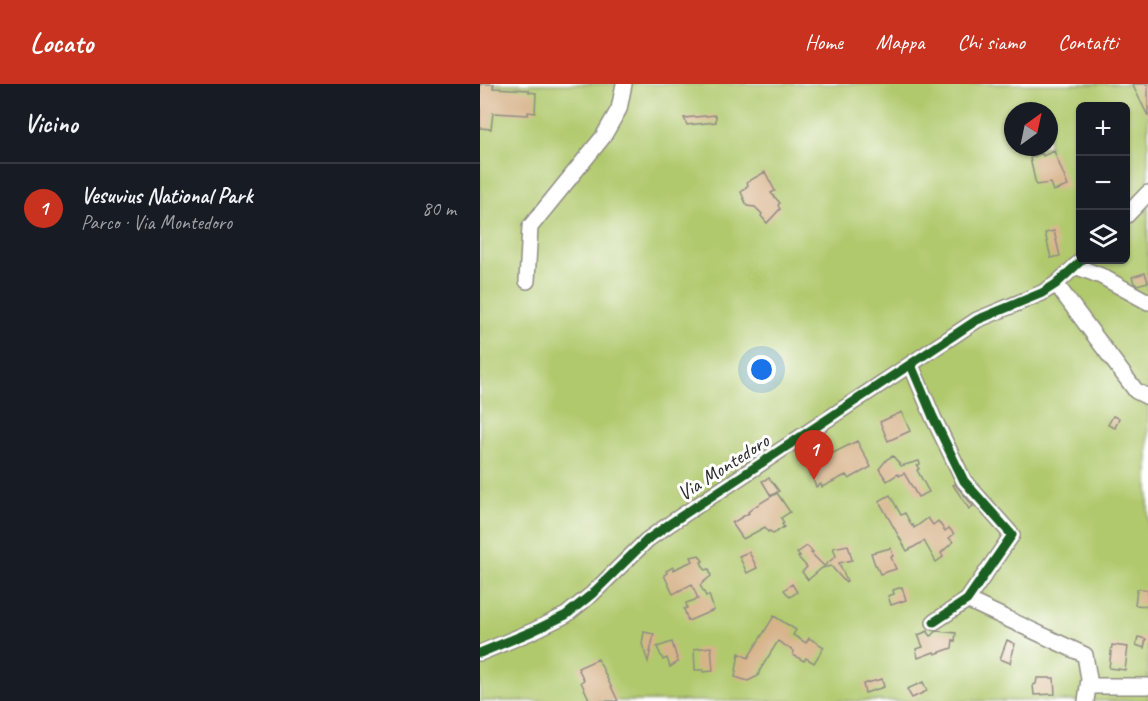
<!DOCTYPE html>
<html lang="it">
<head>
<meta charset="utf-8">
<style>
  :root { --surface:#171b24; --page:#20242c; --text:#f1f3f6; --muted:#9ea1a6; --line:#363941; --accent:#c8321e }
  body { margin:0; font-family:Caveat,sans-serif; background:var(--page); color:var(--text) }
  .controls { position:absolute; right:18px; top:18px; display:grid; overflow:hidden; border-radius:9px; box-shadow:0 2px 4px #0004 }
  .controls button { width:54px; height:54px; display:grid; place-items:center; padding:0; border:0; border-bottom:2px solid var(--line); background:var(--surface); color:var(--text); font:30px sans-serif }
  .compass { position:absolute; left:524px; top:18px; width:54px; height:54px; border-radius:50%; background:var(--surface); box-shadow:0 2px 4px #0004; rotate:33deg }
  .you { position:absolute; left:282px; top:286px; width:21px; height:21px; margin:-15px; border:4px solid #fff; border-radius:50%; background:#1a73e8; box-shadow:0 0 0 9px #1a73e833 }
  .badge { display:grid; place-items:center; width:39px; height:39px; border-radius:50%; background:var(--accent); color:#fff; font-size:20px; font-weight:700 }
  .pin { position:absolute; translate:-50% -50px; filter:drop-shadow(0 2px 3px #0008) }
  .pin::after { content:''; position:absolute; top:32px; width:21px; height:18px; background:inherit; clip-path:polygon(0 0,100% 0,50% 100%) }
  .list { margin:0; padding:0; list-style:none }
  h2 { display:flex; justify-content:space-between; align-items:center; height:78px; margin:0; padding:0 24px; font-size:26px }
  h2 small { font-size:20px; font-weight:400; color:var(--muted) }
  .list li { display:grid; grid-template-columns:39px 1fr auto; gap:18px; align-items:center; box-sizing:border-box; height:90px; padding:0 24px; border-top:2px solid var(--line) }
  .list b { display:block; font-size:22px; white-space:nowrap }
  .list p { margin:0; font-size:20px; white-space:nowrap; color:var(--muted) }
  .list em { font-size:20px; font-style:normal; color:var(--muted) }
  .icon { flex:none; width:33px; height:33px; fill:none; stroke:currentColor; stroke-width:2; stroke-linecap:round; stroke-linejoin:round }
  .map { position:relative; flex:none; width:668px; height:617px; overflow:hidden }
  header { display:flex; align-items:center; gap:36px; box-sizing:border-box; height:84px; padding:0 30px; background:var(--accent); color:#fff }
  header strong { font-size:28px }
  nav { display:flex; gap:33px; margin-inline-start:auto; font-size:21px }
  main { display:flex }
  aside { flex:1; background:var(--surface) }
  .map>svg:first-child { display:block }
</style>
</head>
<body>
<header>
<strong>Locato</strong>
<nav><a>Home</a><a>Mappa</a><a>Chi siamo</a><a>Contatti</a></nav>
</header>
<main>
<aside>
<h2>Vicino<small></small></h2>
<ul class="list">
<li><span class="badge">1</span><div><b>Vesuvius National Park</b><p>Parco · Via Montedoro</p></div><em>80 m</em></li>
</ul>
</aside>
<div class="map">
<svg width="668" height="617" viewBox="0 0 668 617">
  <rect width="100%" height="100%" fill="#fff"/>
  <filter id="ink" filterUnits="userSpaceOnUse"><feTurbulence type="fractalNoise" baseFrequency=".0167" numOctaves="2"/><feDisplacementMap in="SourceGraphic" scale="12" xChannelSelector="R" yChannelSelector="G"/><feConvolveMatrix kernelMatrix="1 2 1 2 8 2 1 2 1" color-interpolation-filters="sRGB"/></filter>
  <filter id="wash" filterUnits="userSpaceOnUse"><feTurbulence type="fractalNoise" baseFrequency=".008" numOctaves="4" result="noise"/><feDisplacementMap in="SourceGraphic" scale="24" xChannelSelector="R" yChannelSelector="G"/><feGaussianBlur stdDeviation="1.35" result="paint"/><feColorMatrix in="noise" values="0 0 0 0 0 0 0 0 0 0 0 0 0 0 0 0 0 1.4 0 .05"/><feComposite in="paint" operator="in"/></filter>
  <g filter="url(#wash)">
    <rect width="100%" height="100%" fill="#f5eddb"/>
    <path fill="#b1c96d" stroke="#6e7a4c" stroke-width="1.5" fill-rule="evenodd" d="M0,0h668v617h-668zM600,22h46v154h-46zM533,27h36v36h-36z"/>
    <g id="blocks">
      <path fill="#d7b38a" d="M0,0h14l-1,4 36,2v2l7,1 -1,20 -7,-1v3l-35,-2 -2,16 -11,-1z
        M652,0h16v32z
        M236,31v7l-29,3 -3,-7z
        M574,67l14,35 -15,5 -3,-8 -14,2 -6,-27 12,-5 1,3z
        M285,88l10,19 -4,2 9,10 -2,2 2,4 -13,14 -6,-7 1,-2 -7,-7 -8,-1 -6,-14 7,-7 -1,-3z
        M574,147l6,25 -9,2 -6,-25z
        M665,189l3,9 -11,3 -3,-2 -2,-6z
        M422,328l8,19 -22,10 -8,-19z
        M633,332l6,2 -4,10 -7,-3z
        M377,357l14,26 -22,12 -3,-4 -24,12 -1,-3 -5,3 -6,-15 12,-6 -2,-2 3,-1 -2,-4z
        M413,372l8,10 18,-5 1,3 -3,2 2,3 -2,1 12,22 -11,5 -14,-24 -5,3 -1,-2 -11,7 -8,-12 8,-10z
        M289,394l10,13 -8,5 -9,-15z
        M475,400l18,22 -4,3 -16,-24z
        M297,409l13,19 -9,6 3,5 -2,1 2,3 -11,7 -3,-3 -2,1 -3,-5 -22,12 -11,-16 17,-10 -1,-1 6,-5z
        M410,411l11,20 4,-2 7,13 1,-1 1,3 14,-10 5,7 5,-4 7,10 4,-3 5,6 -5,4 4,4 -12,11 2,4 -7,5 -12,-21 -17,10 -28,-50z
        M368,461l4,15 -13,3 8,18 -2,1 -14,-16 -9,2 -14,12 -6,-8 5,-5 -9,-10 2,-1 -3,-3 10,-7 6,6 -2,1 13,13 12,-10 -3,-8z
        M411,464l2,8 -2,1 5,12 -16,5 -4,-9h-1l-4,-12z
        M269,468l8,16 -10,5 -8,-17z
        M219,471l4,6 -2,1 4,8 4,-1 2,7 -11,9 6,11 3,-1 5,15 -26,11 -4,-12 3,-1 -1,-5 12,-4 -6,-15 -19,10 -9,-19 3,-2 -1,-2 7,-4 1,3 7,-4 12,-5 -2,-4z
        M312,500l5,8 -7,5 -6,-7z
        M422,503l4,13 -15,5 -3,-9 6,-2 -1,-4z
        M657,505l11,1v16l-13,-1z
        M294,532l22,14 -3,5 13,8 3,-5 15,9 -10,16 -8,-5 -2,3 -11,-6 1,-4 -16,-10 -18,29 -2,6 -10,5 -13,-4 4,-24 9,5z
        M448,547l2,5 3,-1 1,-3 3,-1 19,2 -1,8 -2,-1 -1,8 -17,6 -1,-2 -16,6 -2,-9 7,-2 -5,-12z
        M164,548l10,2 -6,28 -6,-18z
        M658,553l8,2 -2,9 -8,-3z
        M527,556l8,4 -5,19 -10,-4z
        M192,558l6,20 -8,5 -3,-9 -4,2 -6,-13z
        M632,561l16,2 -3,23 -16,-2z
        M231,563l2,24 -10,1v-2h-8l-1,-21z
        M118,575l20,42h-28l-9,-19 3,-2 -6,-12z
        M557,594h17l1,16 -21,1 -1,-10 3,-1z
        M402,595l2,8 -19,6 -2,-9z
        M443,598l4,9 -15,7 -5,-9z"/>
    </g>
  </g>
  <g filter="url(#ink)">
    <use href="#blocks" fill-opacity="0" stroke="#908c83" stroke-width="1.5"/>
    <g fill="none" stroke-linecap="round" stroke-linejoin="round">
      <g stroke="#908c83" stroke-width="18">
        <path id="minor" d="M646,132l22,-23
          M595,182l26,10 47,26
          M47,197l3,-54 73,-90 16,-28 5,-25
          M576,200l80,107 12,6
          M431,281l22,52 31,64 48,54 -45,65 -33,22
          M487,516l118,55 4,24 -3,22
          M0,569l53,-22 33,-16 26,-21 55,-54 24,-17 306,-203 65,-27 14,-9 26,-24
          M609,602h59"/>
      </g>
      <use href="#minor" stroke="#fff" stroke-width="15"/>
      <g stroke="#fff" stroke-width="13">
        <path id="cycleway" d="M431,281l22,52 31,64 48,54 -45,65 -33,22
          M0,569l53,-22 33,-16 26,-21 55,-54 24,-17 306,-203 65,-27 14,-9 26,-24"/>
      </g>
      <use href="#cycleway" stroke="#1b5e20" stroke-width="9"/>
    </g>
  </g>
  <g text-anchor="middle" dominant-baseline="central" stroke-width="6" stroke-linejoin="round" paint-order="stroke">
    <g font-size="21" fill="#2b2b2b" stroke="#fff">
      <text transform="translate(243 383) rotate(-33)">Via Montedoro</text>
    </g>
  </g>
</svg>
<div class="controls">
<button>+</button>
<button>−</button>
<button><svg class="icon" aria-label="layers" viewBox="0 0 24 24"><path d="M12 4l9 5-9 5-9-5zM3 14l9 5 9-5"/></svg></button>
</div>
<svg class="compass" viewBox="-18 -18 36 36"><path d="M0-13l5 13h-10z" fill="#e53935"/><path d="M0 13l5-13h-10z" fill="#9ea1a6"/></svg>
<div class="you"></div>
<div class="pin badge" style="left:334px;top:396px">1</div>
</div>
</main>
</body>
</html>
